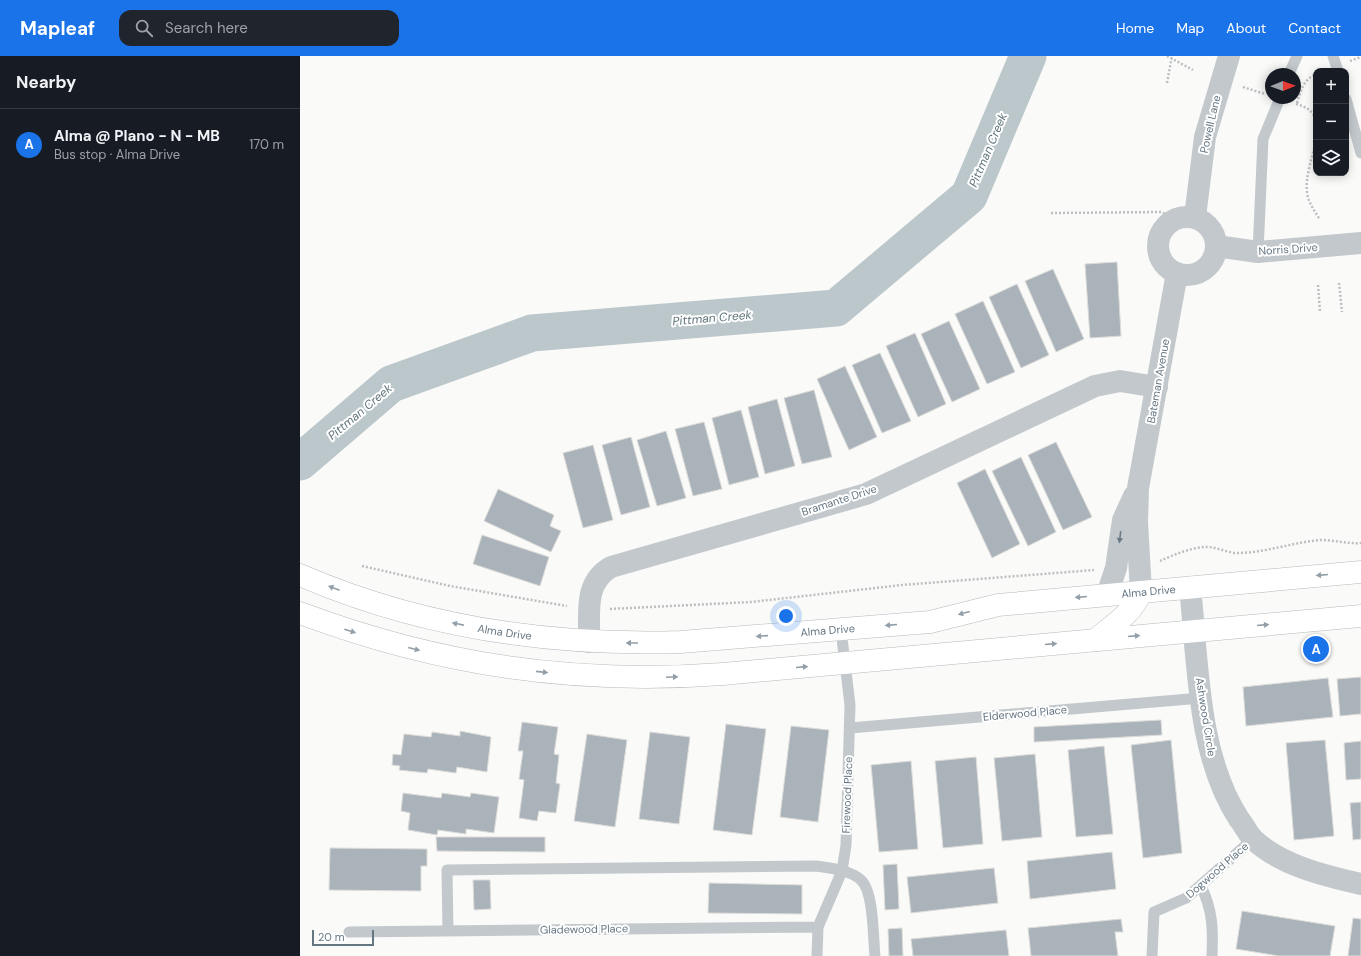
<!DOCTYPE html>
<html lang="en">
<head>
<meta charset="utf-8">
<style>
  :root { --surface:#171b24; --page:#20242c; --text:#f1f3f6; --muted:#9ea1a6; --line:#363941; --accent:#1a73e8 }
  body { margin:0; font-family:"DM Sans",sans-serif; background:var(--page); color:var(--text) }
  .controls { position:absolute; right:12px; top:12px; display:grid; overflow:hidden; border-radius:8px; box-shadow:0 2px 10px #0003 }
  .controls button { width:36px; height:36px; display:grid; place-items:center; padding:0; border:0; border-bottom:1px solid var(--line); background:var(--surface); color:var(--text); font:20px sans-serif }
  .compass { position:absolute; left:965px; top:12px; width:36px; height:36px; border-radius:50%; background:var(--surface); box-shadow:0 2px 10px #0003; rotate:89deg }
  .scale { position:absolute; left:12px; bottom:10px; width:62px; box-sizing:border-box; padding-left:4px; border:2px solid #657683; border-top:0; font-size:11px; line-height:14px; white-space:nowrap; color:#657683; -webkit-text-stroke:3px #fff; paint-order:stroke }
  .you { position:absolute; left:486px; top:560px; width:14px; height:14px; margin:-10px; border:3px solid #fff; border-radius:50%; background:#1a73e8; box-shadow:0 0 0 6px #1a73e833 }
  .badge { display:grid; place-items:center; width:26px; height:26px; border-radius:50%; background:var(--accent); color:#fff; font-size:13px; font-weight:700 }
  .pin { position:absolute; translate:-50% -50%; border:2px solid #fff; box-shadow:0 1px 4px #0006 }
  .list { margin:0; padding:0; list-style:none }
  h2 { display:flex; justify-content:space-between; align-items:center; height:52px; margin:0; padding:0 16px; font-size:17px }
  h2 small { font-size:13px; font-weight:400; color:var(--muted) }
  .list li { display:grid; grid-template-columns:26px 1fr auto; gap:12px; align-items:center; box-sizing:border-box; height:72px; padding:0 16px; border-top:1px solid var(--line) }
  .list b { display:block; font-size:15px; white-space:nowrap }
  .list p { margin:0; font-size:13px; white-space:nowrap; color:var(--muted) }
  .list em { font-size:13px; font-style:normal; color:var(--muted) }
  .icon { flex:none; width:22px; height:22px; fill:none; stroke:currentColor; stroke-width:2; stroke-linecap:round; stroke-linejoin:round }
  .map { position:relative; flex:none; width:1061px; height:900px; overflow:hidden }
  header { display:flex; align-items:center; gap:24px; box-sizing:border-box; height:56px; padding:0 20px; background:var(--accent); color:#fff }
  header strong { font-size:19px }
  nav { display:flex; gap:22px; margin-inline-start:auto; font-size:14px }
  .search { width:280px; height:36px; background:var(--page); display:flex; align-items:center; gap:10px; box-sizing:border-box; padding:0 14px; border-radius:12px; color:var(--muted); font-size:15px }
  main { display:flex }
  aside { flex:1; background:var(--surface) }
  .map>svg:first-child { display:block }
</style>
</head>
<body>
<header>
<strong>Mapleaf</strong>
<div class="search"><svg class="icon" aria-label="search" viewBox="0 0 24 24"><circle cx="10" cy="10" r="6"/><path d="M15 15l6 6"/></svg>Search here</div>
<nav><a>Home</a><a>Map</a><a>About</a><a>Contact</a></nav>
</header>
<main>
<aside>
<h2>Nearby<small></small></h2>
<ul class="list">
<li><span class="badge">A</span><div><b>Alma @ Plano - N - MB</b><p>Bus stop · Alma Drive</p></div><em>170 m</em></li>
</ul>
</aside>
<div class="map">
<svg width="1061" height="900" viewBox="0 0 1061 900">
  <rect width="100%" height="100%" fill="#fafaf8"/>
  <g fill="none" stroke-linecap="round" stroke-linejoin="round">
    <path stroke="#bbc7cb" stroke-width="37" d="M0,406l91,-78 141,-51 304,-25 133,-112 59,-140"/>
  </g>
  <path fill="#aab3b9" stroke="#dcdcda" d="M817,206l4,74 -31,2 -5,-74z
    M753,213l31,70 -28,13 -31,-71z
    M717,228l32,71 -28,13 -32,-71z
    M683,245l32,71 -28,12 -32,-70z
    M649,265l31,68 -28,13 -31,-68z
    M615,277l31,71 -28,13 -32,-71z
    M580,297l31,68 -29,12 -30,-68z
    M545,310l32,71 -28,13 -32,-71z
    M514,334l18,67 -30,7 -18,-66z
    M477,343l18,67 -30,8 -17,-67z
    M441,354l18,67 -30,8 -17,-67z
    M404,366l18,67 -29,7 -18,-67z
    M366,375l20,67 -29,8 -20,-66z
    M331,381l19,70 -29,8 -19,-70z
    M756,386l36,75 -29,13 -35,-75z
    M293,389l20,75 -30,8 -20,-75z
    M721,401l35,75 -28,14 -36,-75z
    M685,413l35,75 -28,14 -35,-75z
    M198,433l56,26 -4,11 11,5 -10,21 -67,-31z
    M182,479l67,22 -9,29 -67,-22z
    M1061,621v37l-21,2 -3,-37z
    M1028,622l5,39 -87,9 -3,-39z
    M861,664l1,15 -128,7v-15z
    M222,666l36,5 -4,27 5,1 -3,28 4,1 -4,29 -17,-2 -2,10 -18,-3 5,-38 -5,-1 4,-28h-5z
    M426,668l40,5 -14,106 -39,-5z
    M491,670l38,4 -11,92 -38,-5z
    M160,675l31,6 -4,35 -30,-5 -1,6 -28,-4 -1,4 -28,-3 1,-4 -8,-1 1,-11 8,1 3,-21 27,3 1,-5 28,4z
    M350,676l40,5 -11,87 -40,-5z
    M287,678l40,6 -12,87 -41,-6z
    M871,684l11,113 -39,5 -12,-113z
    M1025,684l9,96 -40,4 -8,-97z
    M1061,685v38l-15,1 -2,-37z
    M804,690l9,88 -37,3 -8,-87z
    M735,698l7,83 -40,4 -8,-83z
    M676,701l7,87 -40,4 -8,-87z
    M611,705l7,88 -39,3 -8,-87z
    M103,737l38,5 1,-5 28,4 1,-4 28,4 -5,36 -28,-4v5l-28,-4 -1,5 -29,-5 2,-17 -9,-2z
    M1061,746v37l-8,1 -3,-37z
    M136,781h109v15l-108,-1z
    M30,792l97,1v17h-6v25l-92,-1z
    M812,796l4,37 -86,10 -3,-38z
    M597,808l2,45 -14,1 -2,-45z
    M694,812l4,35 -87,10 -4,-36z
    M173,824h17l1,29 -17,1z
    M409,827l93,2v29l-94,-1z
    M942,855l93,15 -5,30h-51l-43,-7z
    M1053,862l8,1v37h-13z
    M821,863l2,13h-8l3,24h-87l-3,-28z
    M602,872l1,28h-14l-1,-27z
    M706,874l3,26h-96l-2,-17z"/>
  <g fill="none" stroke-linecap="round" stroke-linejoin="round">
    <g stroke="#b3babf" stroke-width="23">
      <g id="secondary">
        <path id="s1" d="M0,519c120,52 251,71 381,67l249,-20 68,-17 363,-33"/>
        <path d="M0,557c139,52 274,72 423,61l638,-58"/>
        <path d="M795,584c17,-14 38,-27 46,-48"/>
      </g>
    </g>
    <path stroke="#bbbfc2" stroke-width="2.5" stroke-dasharray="2 2" stroke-linecap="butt" d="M867,0l26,14
      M1050,5l11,-4
      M867,27l5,-27
      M943,31l22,7
      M997,47c4,-13 6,-23 19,-29
      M996,48c10,3 17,6 20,17
      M1016,84c-3,16 -11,36 -9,52 1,11 8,19 13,28
      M751,157l110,-1 13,6
      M1039,227l3,29
      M1018,229l2,27
      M860,505c13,-6 32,-14 47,-14 11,0 22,7 33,6 28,-1 54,-11 81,-13 14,0 27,4 40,3
      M62,510l88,20 117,20
      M310,553l141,-7 151,-17 192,-15"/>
    <path stroke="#c3c8cc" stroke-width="11" d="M1033,0l5,15
      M989,18l8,-18
      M1046,43l15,54
      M958,196l5,-113 17,-41
      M550,672l351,-30
      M901,830c12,25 12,43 11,70
      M148,875l-1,-61 369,-4c14,2 34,4 45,14 13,12 12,58 14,76
      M49,876l469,-5
      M517,900l1,-29 24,-56 4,-26 4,-140 -9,-75
      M852,900l2,-44 32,-14 67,-59"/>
    <path stroke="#c3c8cc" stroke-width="22" d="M858 190a29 29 0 1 1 58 0a29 29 0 1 1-58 0Z
      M895,161l10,-80 24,-81
      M916,190l42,6 103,-9
      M890,531c8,75 7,168 49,232 5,6 9,15 14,20 27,26 72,37 108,45
      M841,536l-4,-70 1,-34 39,-215
      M807,539l9,-27 7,-48 11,-24
      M289,586c1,-28 -6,-59 22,-75l255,-73 229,-108 25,-5 37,6"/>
    <use href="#secondary" stroke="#fff" stroke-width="22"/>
  </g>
  <defs><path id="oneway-solid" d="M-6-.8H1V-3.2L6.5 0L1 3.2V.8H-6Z"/></defs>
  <use fill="#6a7a87" href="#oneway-solid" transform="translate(820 481) rotate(97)"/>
  <g fill="#939fa8">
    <use href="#oneway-solid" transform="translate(1022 519) rotate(175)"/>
    <use href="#oneway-solid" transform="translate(34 532) rotate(-159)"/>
    <use href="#oneway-solid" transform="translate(781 541) rotate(175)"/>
    <use href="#oneway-solid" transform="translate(664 557) rotate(165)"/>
    <use href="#oneway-solid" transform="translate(158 568) rotate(-169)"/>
    <use href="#oneway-solid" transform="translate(591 569) rotate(175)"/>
    <use href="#oneway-solid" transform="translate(963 569) rotate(-5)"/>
    <use href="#oneway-solid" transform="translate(50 575) rotate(17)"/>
    <use href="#oneway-solid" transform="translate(462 580) rotate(176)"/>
    <use href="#oneway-solid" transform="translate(834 580) rotate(-5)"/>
    <use href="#oneway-solid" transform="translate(332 587) rotate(-180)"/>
    <use href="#oneway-solid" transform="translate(751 588) rotate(-5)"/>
    <use href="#oneway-solid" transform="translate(114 593) rotate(14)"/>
    <use href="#oneway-solid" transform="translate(502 611) rotate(-5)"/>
    <use href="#oneway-solid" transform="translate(242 616) rotate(6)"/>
    <use href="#oneway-solid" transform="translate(372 621) rotate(-2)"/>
  </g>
  <g text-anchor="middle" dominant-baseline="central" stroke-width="4" stroke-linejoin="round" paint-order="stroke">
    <g font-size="11" fill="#657683" stroke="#fff">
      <text transform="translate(910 68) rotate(-77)">Powell Lane</text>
      <text transform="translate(988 193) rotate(-4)">Norris Drive</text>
      <text transform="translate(858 325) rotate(-80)">Bateman Avenue</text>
      <text transform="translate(539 444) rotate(-18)">Bramante Drive</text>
      <text stroke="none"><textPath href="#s1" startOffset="861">Alma Drive</textPath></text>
      <text stroke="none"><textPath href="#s1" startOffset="537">Alma Drive</textPath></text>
      <text stroke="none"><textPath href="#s1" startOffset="213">Alma Drive</textPath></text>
      <text transform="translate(725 657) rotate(-5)">Elderwood Place</text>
      <text transform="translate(906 661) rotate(81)">Ashwood Circle</text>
      <text transform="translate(547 739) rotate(-88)">Firewood Place</text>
      <text transform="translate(917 814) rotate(-41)">Dogwood Place</text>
      <text transform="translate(284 873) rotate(-1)">Gladewood Place</text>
    </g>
    <g font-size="12" font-style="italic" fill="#60757c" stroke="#fff">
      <text transform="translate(688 94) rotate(-67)">Pittman Creek</text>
      <text transform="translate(412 262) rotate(-5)">Pittman Creek</text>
      <text transform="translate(60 356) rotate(-40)">Pittman Creek</text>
    </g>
  </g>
</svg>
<div class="controls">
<button>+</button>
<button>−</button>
<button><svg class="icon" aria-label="layers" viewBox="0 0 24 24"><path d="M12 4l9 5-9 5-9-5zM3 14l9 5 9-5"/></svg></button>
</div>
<svg class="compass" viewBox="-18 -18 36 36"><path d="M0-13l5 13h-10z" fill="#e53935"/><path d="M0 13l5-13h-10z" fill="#9ea1a6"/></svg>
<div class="scale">20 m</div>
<div class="you"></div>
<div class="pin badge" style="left:1016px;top:593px">A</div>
</div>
</main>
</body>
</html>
